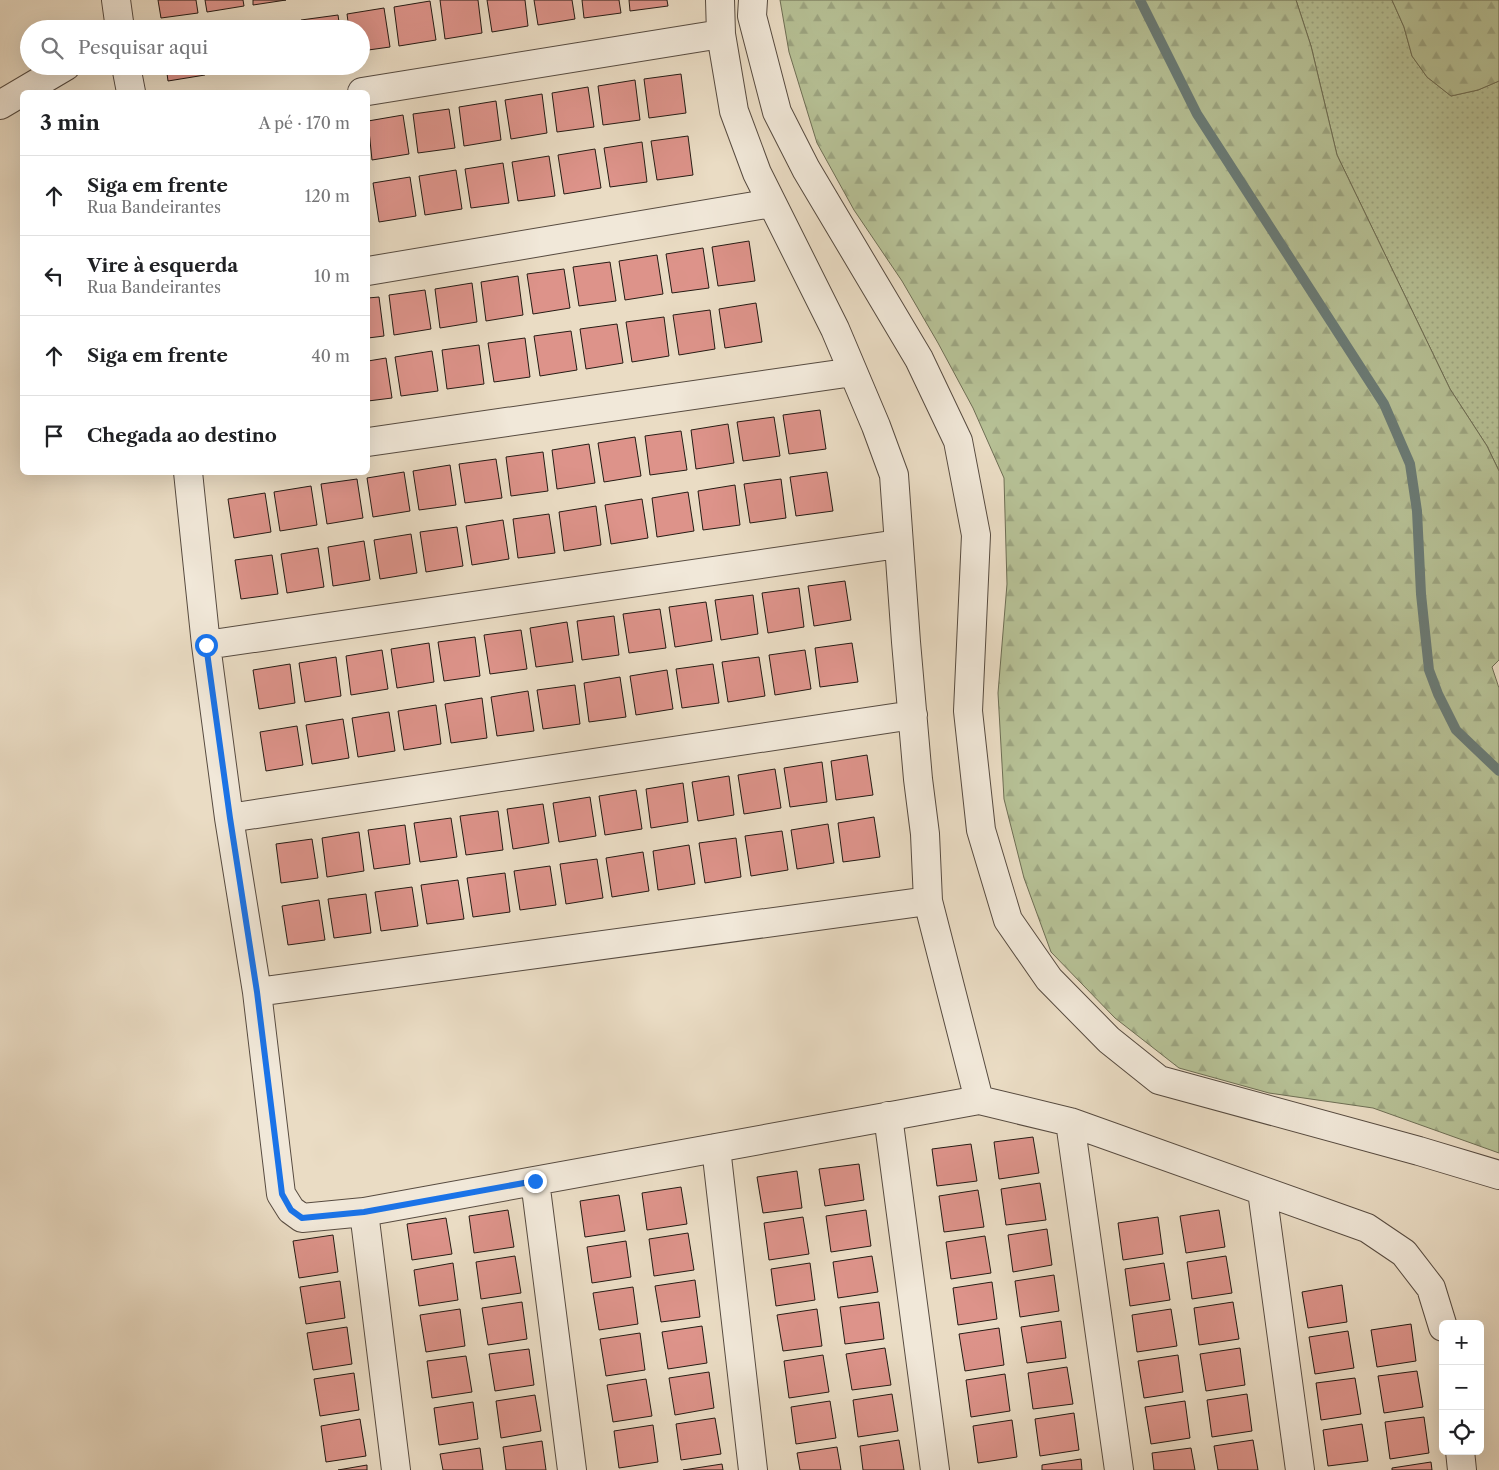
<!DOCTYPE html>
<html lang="pt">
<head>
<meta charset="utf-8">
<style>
  :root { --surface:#fff; --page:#f6f6f6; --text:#202124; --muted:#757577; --line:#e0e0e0 }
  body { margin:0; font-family:"Libre Caslon Text",serif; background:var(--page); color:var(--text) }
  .controls { position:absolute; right:15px; bottom:15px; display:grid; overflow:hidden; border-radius:8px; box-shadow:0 5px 20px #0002 }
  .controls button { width:45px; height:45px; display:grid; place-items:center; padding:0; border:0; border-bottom:1px solid var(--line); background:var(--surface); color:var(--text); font:25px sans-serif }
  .stop { position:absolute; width:15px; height:15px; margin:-11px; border:4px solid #1a73e8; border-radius:50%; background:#fff }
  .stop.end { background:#1a73e8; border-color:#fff; box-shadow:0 1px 5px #0008 }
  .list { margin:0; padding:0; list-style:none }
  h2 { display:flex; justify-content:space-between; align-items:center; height:65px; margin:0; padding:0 20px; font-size:21px }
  h2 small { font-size:16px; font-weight:400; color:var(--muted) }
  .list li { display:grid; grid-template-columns:32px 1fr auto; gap:15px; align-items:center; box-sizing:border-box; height:80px; padding:0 20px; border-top:1px solid var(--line) }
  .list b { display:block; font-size:19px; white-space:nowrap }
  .list p { margin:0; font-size:16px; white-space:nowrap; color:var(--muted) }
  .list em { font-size:16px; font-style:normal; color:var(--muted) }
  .icon { flex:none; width:28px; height:28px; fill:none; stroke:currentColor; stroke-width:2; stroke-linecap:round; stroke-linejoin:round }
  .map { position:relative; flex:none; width:1499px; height:1470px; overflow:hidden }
  .search { position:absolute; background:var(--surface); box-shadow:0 5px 20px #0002; left:20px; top:20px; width:350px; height:55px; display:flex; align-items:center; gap:12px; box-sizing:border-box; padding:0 18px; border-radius:28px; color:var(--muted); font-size:19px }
  .panel { position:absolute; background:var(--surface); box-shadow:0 5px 20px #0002; left:20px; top:90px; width:350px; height:385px; border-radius:8px }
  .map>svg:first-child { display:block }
</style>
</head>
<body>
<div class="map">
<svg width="1499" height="1470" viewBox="0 0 1499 1470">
  <defs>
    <pattern id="grass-dots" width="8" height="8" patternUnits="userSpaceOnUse" patternTransform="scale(1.25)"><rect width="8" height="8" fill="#b6c095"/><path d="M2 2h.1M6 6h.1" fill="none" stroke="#9ca480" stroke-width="1.8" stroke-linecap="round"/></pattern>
    <pattern id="forest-firs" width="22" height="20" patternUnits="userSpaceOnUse" patternTransform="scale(1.25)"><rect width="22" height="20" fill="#b6c095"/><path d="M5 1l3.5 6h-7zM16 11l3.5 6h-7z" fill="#9ca480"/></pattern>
  </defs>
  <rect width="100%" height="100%" fill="#eadcc4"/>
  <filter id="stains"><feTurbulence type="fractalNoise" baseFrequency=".004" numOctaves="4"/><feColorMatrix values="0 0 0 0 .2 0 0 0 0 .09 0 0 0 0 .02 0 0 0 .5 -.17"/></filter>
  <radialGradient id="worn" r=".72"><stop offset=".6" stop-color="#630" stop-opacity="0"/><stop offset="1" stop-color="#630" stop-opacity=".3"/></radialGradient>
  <path fill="url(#grass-dots)" stroke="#6e6e54" d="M1296,0h96l12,27 8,29 15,21 24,19 27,-6 21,-9v390l-12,-25 -37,-57 -113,-234 -26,-109z"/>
  <path fill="url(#forest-firs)" stroke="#6e6e54" d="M780,0h516l15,46 26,109 113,234 37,57 12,25v189l-7,7 7,21v465l-126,-45 -104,-15 -90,-25 -64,-50 -64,-66 -27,-74 -20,-79 -6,-106 9,-109 -3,-106 -31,-70 -35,-65 -36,-62 -48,-71 -37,-67 -28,-91z
    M1392,0h107v81l-21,9 -27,6 -24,-19 -15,-21 -8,-29z"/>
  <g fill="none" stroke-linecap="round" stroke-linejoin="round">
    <path stroke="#6a7b76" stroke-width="10" d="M1140,0l57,114 187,290 26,60 7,47 4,83 8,76 9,24 18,36 43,41"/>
  </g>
  <path fill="#dd938a" stroke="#261b14" d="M158,0h38l2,13 -37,5z
    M205,0h38l1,6 -37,6z
    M253,0h33l-33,5z
    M440,0h38l4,33 -37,6z
    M487,0h38l3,26 -36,6z
    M534,0h38l3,19 -37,6z
    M582,0h37l2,13 -37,5z
    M629,0h38l1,6 -38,5z
    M430,1l6,39 -37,6 -5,-39z
    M384,8l6,39 -29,4v-22h-12l-2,-15z
    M338,15l2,14h-38l-1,-9z
    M292,22l1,7h-38v-2z
    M166,66h37l2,9 -37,6z
    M213,66h38v2l-37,5z
    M681,74l5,39 -37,5 -5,-39z
    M635,80l5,40 -37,5 -5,-39z
    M588,87l6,40 -37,5 -5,-39z
    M542,94l5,39 -36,6 -6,-39z
    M496,101l5,39 -37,6 -5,-39z
    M449,109l6,39 -37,5 -5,-39z
    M403,115l6,39 -37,6 -4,-39z
    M688,136l5,39 -36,5 -6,-39z
    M642,142l5,40 -37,5 -6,-39z
    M595,149l6,39 -37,6 -6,-39z
    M549,156l6,40 -37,5 -6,-39z
    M503,163l6,40 -38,5 -6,-39z
    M456,170l6,39 -37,6 -6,-39z
    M410,177l6,39 -37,6 -6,-39z
    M749,241l6,40 -37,5 -6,-39z
    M703,248l6,40 -37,5 -6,-39z
    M657,255l6,39 -38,6 -6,-39z
    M610,262l6,39 -37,5 -6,-39z
    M564,269l6,39 -37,6 -6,-40z
    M518,276l5,39 -37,6 -5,-39z
    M472,283l5,39 -37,6 -5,-39z
    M425,290l6,39 -37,6 -5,-40z
    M379,297l5,39 -16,2v-40z
    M756,303l6,39 -37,6 -6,-39z
    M710,310l5,39 -36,6 -6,-40z
    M664,317l5,39 -37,6 -6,-40z
    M617,324l6,39 -37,6 -6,-40z
    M571,331l6,39 -37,6 -6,-40z
    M525,338l5,39 -36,5 -6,-39z
    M479,345l5,39 -37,5 -5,-39z
    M432,351l6,40 -37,5 -6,-39z
    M386,358l6,40 -24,3v-40z
    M820,410l6,39 -37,5 -6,-39z
    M774,417l6,39 -37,5 -6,-39z
    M728,424l6,39 -38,6 -5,-39z
    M681,431l6,39 -37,5 -5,-39z
    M635,437l6,39 -37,6 -6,-39z
    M589,444l6,39 -38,6 -5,-39z
    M543,452l5,39 -37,5 -5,-39z
    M496,459l6,39 -37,5 -6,-39z
    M450,465l6,40 -37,5 -6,-39z
    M404,472l6,39 -37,6 -6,-39z
    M827,472l6,39 -37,5 -6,-39z
    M357,479l6,39 -36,6 -6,-40z
    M781,479l5,39 -36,5 -6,-39z
    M735,485l5,40 -37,5 -5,-39z
    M311,486l6,39 -37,6 -6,-39z
    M688,492l6,39 -37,6 -5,-39z
    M265,493l6,39 -37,6 -6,-39z
    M642,499l6,39 -37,6 -6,-39z
    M596,506l5,39 -37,6 -5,-39z
    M549,514l6,39 -37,5 -5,-39z
    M503,520l6,39 -37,6 -6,-39z
    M457,527l6,39 -37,6 -6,-40z
    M411,534l6,39 -37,6 -6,-39z
    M364,541l6,39 -37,6 -5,-39z
    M318,548l6,39 -37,6 -6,-39z
    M272,555l6,39 -37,5 -6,-39z
    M845,581l6,39 -37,6 -6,-40z
    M799,588l5,39 -36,6 -6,-40z
    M753,595l5,39 -37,6 -6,-40z
    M706,602l6,39 -37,6 -6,-40z
    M660,609l6,39 -37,5 -6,-39z
    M614,616l5,39 -37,5 -5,-39z
    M567,622l6,40 -37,5 -6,-39z
    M521,630l6,39 -37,5 -6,-39z
    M475,637l5,39 -36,5 -6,-39z
    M429,643l5,39 -37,6 -6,-39z
    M852,643l6,39 -38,5 -5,-39z
    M382,650l6,39 -37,6 -5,-39z
    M805,650l6,39 -36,6 -6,-40z
    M336,657l5,39 -36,6 -6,-39z
    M759,657l6,39 -37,6 -6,-40z
    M290,664l5,39 -36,6 -6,-39z
    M713,664l6,39 -37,5 -6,-39z
    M667,670l6,39 -37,6 -6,-39z
    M620,677l6,40 -37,5 -5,-39z
    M575,685l5,39 -37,5 -6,-39z
    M528,691l6,40 -37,5 -6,-39z
    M482,698l5,40 -36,5 -6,-39z
    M436,705l5,39 -37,6 -6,-39z
    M389,712l6,39 -37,6 -6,-39z
    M343,719l6,39 -37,6 -6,-39z
    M297,726l6,39 -37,6 -6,-39z
    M867,755l6,40 -37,5 -5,-39z
    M822,762l5,40 -37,5 -6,-39z
    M775,769l6,39 -37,6 -6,-39z
    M729,776l5,39 -36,6 -6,-39z
    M683,783l5,39 -37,6 -5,-39z
    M636,790l6,39 -37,6 -6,-39z
    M590,797l6,39 -37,6 -6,-39z
    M543,804l6,39 -36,6 -6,-40z
    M498,811l5,39 -37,5 -6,-39z
    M874,817l6,40 -37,5 -5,-39z
    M451,818l6,39 -37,5 -6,-39z
    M828,824l6,39 -37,6 -6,-39z
    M405,825l5,39 -36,5 -6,-39z
    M782,831l6,39 -37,6 -6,-40z
    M359,832l5,39 -37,6 -5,-39z
    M736,838l5,39 -36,6 -6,-40z
    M312,839l6,39 -37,5 -5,-39z
    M689,845l6,39 -37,6 -5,-39z
    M643,852l6,39 -37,6 -6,-39z
    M597,859l6,39 -37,6 -6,-40z
    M550,866l6,39 -36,5 -6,-39z
    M505,873l5,39 -37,5 -6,-39z
    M458,880l6,39 -37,5 -6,-39z
    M412,887l6,39 -37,5 -6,-39z
    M366,894l5,39 -37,5 -6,-39z
    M319,900l6,40 -37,5 -6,-39z
    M1033,1137l6,36 -40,6 -5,-37z
    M971,1144l6,37 -40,5 -5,-37z
    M859,1164l5,36 -39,6 -6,-37z
    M797,1171l5,37 -39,5 -6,-36z
    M1040,1183l6,37 -40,5 -5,-36z
    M681,1187l6,37 -40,6 -5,-37z
    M978,1190l6,37 -40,5 -5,-36z
    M619,1195l6,36 -40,6 -5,-36z
    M508,1210l6,37 -40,6 -5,-37z
    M866,1210l5,36 -40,6 -5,-36z
    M1219,1210l6,37 -39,6 -6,-37z
    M803,1217l6,37 -40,6 -5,-37z
    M1158,1217l5,37 -40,6 -5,-37z
    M446,1218l6,36 -40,6 -5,-36z
    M1047,1229l5,36 -39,7 -5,-37z
    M688,1233l6,37 -40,6 -5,-37z
    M333,1235l5,37 -39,6 -6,-37z
    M985,1236l6,37 -40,6 -5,-37z
    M626,1241l5,36 -39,6 -5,-36z
    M515,1256l6,37 -40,6 -5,-37z
    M872,1256l6,36 -40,6 -5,-36z
    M1226,1256l6,37 -40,6 -5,-37z
    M453,1263l5,37 -39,6 -5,-36z
    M810,1263l5,37 -39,6 -5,-37z
    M1164,1263l6,37 -40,6 -5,-37z
    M1054,1275l5,36 -39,6 -5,-36z
    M695,1280l5,37 -39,5 -6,-36z
    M340,1281l5,37 -39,6 -6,-37z
    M992,1282l5,37 -39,6 -5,-37z
    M1342,1285l5,37 -39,6 -6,-36z
    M633,1287l5,37 -39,6 -6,-37z
    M522,1302l5,37 -39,6 -6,-37z
    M879,1302l5,37 -39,5 -5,-37z
    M1233,1302l6,37 -40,6 -5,-37z
    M460,1309l5,37 -39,6 -6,-37z
    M817,1309l5,37 -39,5 -6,-36z
    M1171,1309l6,37 -40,6 -5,-37z
    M1061,1321l5,37 -39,5 -6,-36z
    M1411,1324l5,37 -39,6 -6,-37z
    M702,1326l5,37 -39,6 -6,-37z
    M347,1327l5,37 -39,6 -6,-37z
    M999,1328l5,37 -39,6 -6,-37z
    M1348,1331l6,37 -39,6 -6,-37z
    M640,1333l5,37 -39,6 -6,-37z
    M885,1348l6,37 -39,5 -6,-36z
    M1240,1348l5,37 -39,6 -6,-37z
    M529,1349l5,36 -39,6 -6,-37z
    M823,1355l6,37 -40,6 -5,-37z
    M1178,1355l5,37 -39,6 -6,-37z
    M466,1356l6,36 -40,6 -5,-37z
    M1067,1367l6,37 -40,5 -5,-36z
    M1417,1371l6,36 -39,6 -6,-37z
    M709,1372l5,36 -39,7 -6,-37z
    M354,1373l5,37 -39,6 -6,-37z
    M1005,1374l5,37 -39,6 -5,-37z
    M1355,1378l6,36 -40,6 -5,-37z
    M646,1379l6,37 -39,6 -6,-37z
    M892,1394l6,37 -40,6 -5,-37z
    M1247,1394l5,37 -40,6 -5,-37z
    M535,1395l6,36 -40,7 -5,-37z
    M830,1401l6,37 -40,6 -5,-37z
    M1185,1401l5,37 -39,6 -6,-37z
    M473,1402l5,37 -39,6 -5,-37z
    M1074,1413l5,37 -39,6 -5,-37z
    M1424,1417l5,36 -39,6 -5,-37z
    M715,1418l6,36 -40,6 -5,-36z
    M360,1419l6,37 -40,6 -5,-36z
    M1012,1420l5,37 -39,6 -5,-37z
    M1362,1424l6,37 -40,5 -5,-36z
    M653,1425l5,37 -39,6 -5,-37z
    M899,1440l5,30h-41l-3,-24z
    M1253,1440l5,30h-40l-4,-24z
    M542,1441l4,29h-40l-3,-23z
    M837,1447l4,23h-41l-3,-17z
    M480,1448l3,22h-40l-3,-16z
    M1191,1448l4,22h-41l-2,-17z
    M1081,1459l1,11h-40v-5z
    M1431,1462l1,8h-40v-2z
    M722,1464l1,6h-40z
    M367,1465v5h-29z"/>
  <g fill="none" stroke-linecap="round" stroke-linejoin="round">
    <g stroke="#574b40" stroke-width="30">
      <path id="minor" d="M116,0l4,29
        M720,0l1,34 13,77 23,62 78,156 41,97 18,49 12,167 12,137 7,55 3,67 51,199
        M753,0l-1,16 25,96 29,57 113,190 39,82 18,94 -8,176 13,119 27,90 41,59 60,61 50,40 260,71 80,24
        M126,66l5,26
        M362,92l359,-58
        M0,105l66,-39
        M368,271l404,-68
        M368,442l485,-70
        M188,472l18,173 23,173 28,174 24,202 10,16 11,8 62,-6 615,-112 91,22 297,106 37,25 27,35 12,39
        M206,645l692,-101
        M229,818l684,-103
        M257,992l671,-91
        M888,1116l47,354
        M1070,1122l49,348
        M716,1148l37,322
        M535,1181l37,289
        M1262,1191l38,279
        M364,1212l32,258
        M1460,1451l2,19"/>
    </g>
    <use href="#minor" stroke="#f1e8d9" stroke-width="28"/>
  </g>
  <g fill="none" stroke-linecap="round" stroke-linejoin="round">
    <path stroke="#1a73e8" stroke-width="6" d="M206,645l24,173 27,174 25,202 9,16 11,8 62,-6 171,-31"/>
  </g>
  <rect width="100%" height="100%" filter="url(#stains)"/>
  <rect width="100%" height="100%" fill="url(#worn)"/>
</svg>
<div class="controls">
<button>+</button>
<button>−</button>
<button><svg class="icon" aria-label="locate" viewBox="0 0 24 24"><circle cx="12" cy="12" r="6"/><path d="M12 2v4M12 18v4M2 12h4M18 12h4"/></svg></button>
</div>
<div class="stop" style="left:206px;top:645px"></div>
<div class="stop end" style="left:535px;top:1181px"></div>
<div class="search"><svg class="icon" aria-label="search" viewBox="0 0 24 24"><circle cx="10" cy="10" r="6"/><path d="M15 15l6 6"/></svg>Pesquisar aqui</div>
<section class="panel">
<h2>3 min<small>A pé · 170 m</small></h2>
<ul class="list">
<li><svg class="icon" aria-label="ahead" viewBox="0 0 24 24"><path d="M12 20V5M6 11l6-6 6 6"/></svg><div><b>Siga em frente</b><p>Rua Bandeirantes</p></div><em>120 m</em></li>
<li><svg class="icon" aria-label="left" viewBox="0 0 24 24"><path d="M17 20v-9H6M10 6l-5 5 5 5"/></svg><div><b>Vire à esquerda</b><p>Rua Bandeirantes</p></div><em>10 m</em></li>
<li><svg class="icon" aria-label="ahead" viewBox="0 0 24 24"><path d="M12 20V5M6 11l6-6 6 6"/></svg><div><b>Siga em frente</b></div><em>40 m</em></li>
<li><svg class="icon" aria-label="arrive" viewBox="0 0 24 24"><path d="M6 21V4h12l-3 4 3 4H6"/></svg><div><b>Chegada ao destino</b></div></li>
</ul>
</section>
</div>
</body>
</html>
